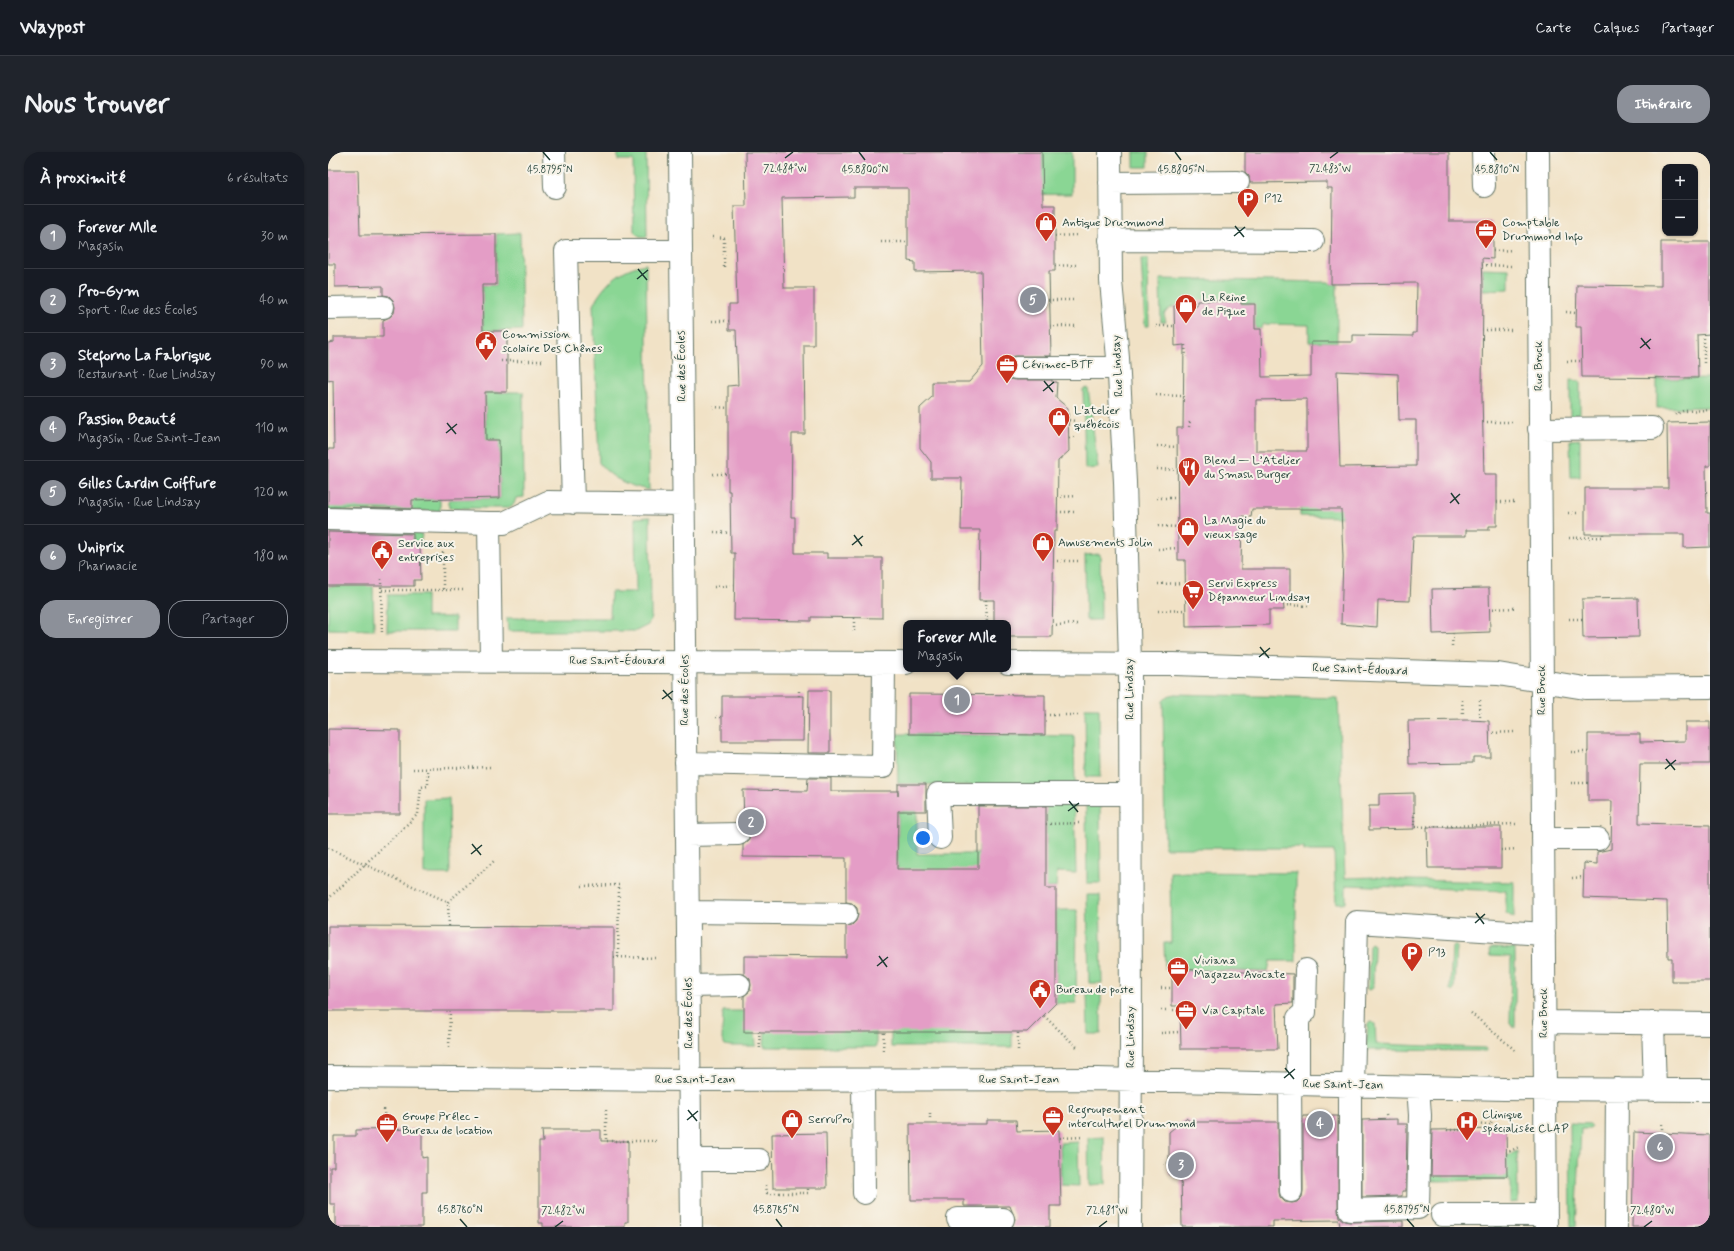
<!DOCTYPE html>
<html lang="fr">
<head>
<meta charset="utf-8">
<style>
  :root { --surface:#171b24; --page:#20242c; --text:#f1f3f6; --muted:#9ea1a6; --line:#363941; --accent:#8c9099 }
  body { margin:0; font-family:Mynerve,sans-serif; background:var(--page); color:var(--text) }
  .controls { position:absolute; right:12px; top:12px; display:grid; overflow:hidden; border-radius:8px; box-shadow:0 1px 3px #0004 }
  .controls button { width:36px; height:36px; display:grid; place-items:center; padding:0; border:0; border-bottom:1px solid var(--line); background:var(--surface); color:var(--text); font:20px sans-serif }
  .you { position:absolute; left:595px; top:686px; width:14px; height:14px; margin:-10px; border:3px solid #fff; border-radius:50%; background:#1a73e8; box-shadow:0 0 0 6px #1a73e833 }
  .badge { display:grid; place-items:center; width:26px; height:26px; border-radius:50%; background:var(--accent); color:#fff; font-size:13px; font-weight:700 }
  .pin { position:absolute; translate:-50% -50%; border:2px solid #fff; box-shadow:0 1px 4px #0006 }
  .popup { position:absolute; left:575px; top:468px; width:108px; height:52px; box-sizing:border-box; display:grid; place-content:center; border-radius:8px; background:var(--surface); filter:drop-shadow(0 1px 3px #0005); font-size:13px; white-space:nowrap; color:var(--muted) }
  .popup b { font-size:15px; color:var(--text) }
  .popup::after { content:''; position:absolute; left:50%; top:100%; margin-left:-8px; border:8px solid transparent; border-top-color:var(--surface) }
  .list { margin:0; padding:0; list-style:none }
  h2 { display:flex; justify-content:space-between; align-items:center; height:52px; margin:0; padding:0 16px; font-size:17px }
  h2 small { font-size:13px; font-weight:400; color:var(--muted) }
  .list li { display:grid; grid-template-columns:26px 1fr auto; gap:12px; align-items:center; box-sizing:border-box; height:64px; padding:0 16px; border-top:1px solid var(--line) }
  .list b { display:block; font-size:15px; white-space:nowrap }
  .list p { margin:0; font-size:13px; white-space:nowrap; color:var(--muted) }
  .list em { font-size:13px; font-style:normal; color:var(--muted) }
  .actions { display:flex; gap:8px; padding:12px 16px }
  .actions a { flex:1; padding:9px 0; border:1px solid var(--accent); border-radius:16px; text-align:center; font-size:14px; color:var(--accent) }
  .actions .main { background:var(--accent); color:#fff }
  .map { position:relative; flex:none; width:1382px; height:1075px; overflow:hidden; border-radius:16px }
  header { display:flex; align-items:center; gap:24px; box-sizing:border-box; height:56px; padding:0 20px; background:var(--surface); border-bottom:1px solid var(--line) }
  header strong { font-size:19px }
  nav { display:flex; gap:22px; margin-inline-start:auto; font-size:14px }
  .intro { display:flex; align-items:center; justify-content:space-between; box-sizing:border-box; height:96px; padding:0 24px }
  h1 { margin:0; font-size:28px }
  .button { padding:10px 18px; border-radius:16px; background:var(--accent); color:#fff; font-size:14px; font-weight:700 }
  main { display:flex; gap:24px; padding:0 24px }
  aside { flex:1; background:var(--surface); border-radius:16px; box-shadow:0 1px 3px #0004 }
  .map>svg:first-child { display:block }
</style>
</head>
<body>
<header>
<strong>Waypost</strong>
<nav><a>Carte</a><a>Calques</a><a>Partager</a></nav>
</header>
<div class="intro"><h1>Nous trouver</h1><a class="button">Itinéraire</a></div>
<main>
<aside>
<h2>À proximité<small>6 résultats</small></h2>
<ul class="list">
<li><span class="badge">1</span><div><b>Forever Mlle</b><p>Magasin</p></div><em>30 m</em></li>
<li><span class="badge">2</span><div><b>Pro-Gym</b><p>Sport · Rue des Écoles</p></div><em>40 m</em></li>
<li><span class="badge">3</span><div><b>Steforno La Fabrique</b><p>Restaurant · Rue Lindsay</p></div><em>90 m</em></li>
<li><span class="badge">4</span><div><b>Passion Beauté</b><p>Magasin · Rue Saint-Jean</p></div><em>110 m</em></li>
<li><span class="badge">5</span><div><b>Gilles Cardin Coiffure</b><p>Magasin · Rue Lindsay</p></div><em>120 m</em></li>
<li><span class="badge">6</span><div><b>Uniprix</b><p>Pharmacie</p></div><em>180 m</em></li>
</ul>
<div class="actions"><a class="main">Enregistrer</a><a>Partager</a></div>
</aside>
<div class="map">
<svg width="1382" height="1075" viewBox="0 0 1382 1075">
  <rect width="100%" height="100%" fill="#f7f3e8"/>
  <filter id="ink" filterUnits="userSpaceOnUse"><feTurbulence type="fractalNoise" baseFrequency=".025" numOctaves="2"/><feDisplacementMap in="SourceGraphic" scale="8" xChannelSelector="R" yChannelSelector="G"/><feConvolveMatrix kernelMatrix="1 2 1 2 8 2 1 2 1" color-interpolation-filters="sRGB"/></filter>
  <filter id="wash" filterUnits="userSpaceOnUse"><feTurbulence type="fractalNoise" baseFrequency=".012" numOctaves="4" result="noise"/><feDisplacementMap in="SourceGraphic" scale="16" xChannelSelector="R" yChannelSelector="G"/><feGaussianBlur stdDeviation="0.9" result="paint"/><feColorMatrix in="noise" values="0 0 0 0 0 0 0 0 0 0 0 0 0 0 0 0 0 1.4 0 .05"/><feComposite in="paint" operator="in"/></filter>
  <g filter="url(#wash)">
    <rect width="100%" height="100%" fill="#f1e2c6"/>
    <path fill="#8ad694" stroke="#548a64" d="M290,0h28l1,85 -8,-1 -5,-5 -1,-71h-15z
      M714,0h30v42l-126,2 96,-25z
      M806,0h14v15h-14z
      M192,81l2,97 -39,1 -1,-46h14v-51z
      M813,107h7l1,67h-4z
      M318,112l3,226c-20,-4 -36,-10 -50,-27l-6,-158c12,-22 28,-37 53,-41z
      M1154,116l27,1v20l-26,1z
      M832,127l169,3 2,2h6v58h-28v-17l-45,-1 -3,5h-6l-1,-25h-13l-1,-4 -43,1v4c-12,1 -27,-2 -33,10l2,7h-5z
      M1382,226v29l-53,1v-29z
      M1242,228l10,1v36l-10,-1z
      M760,236l10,80 -13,1 -2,-80z
      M157,240h38l1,105 -8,1 -2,6 -6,4h-59v-9l51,-1 -1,-58h-13z
      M1252,287v38h-9l-1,-37z
      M1013,331l1,34 -42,-1v-7z
      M112,347v12l-112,-1v-9z
      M322,365l1,100 -3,8 -12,6h-128l-1,-13h103l1,-26h25l-1,-74z
      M0,376h87l7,7 -2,9 -7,-1v-5h-85z
      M772,402l1,66h-15l-1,-65z
      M45,433l1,45 -46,-1v-43z
      M60,443h38v22h29v14h-68z
      M846,542l164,4 7,180 31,-1 28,3 110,2v36l-8,-5v-22l-160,-6v18h-10l-2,-52h-30v-3h-139l-2,-147 5,-5z
      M757,556h14l1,69h-14z
      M569,582l177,2 1,51 -177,-3z
      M121,646l1,76h-26v-75z
      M718,648h28l2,73 -19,-1 -1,16 -87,-1 -72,-16 1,-60h19v43h61v-9h68z
      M758,653h14l1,78h-14z
      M842,720l126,1v88h-26l-2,11 -103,-3 -1,-26h7z
      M759,743h13l2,88h-13z
      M728,758h21l-1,93h-20z
      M1043,791l3,2 -1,43 -3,2 -2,-1 1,-44z
      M1127,793l1,2 -2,43 -2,2 -2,-2 2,-43z
      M1164,796l23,1v79l-5,-4 1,-67 -21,-1 -1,-6z
      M759,841h14v41h-13z
      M395,859h21l11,20 1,15h-26l-5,-1 -3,-5z
      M1044,870l3,2 1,20 109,4 2,3 -121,-1 2,-27z
      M437,879h111v16h-112z
      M563,879l121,1v15h-121z
      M1242,971l20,1 2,3 -2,2h-9l-5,98h-5z
      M776,985l1,47 -16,1 -1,-47z
      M750,990l1,44 -18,-1 -1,-42z
      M1189,999l1,51 -8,1v-23l-79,1v-25h7l1,20h67v-19z"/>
    <g id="blocks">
      <path fill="#e49dc6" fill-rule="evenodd" d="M417,0h297l1,53h12v66h-6l2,85h-35l-6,1 -5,5 -1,6 1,7 5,4 6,1h36v2h5l-1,16 12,10 1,43 -11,10 -1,70h-3l-2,106h-44v-14h-14v-23h-15l1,-70h-19l1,-52h-31v-16l-11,-14v-40l12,-11v-15h37l14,-16 -2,-95 -66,1v-10l-7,-1v-73h-54v9l-72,1 2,90h30v57h-10l1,89h-13l-1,83h4v36h32v5h55v60l-71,-1v4l-77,-1 1,-67h-4l-1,-62h-2v-105l10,-1 -2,-55h-7v-26h8l-3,-98h12z
        M917,0h204v69h44v38l-11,-1 1,28 -1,110 2,78h13v52h-8v4h-23v6h-53l-3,65 -32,-1 -1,27 -36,-3 2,-67 -2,-48h-89l-1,8 -9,-1 -1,53h49v30h-7l1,11h-15v15l-83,2 -1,-67h-7v-12l-1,-120h6l1,-83 -9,1 -1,-40 23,-1v-4l44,-1v4h14v25h6l1,48 49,-1v-34h42v-7l60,1v-3h3l1,-50 -86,1 1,-96h-5v-6l-77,1 -1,-7 -4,-4zM1009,219l61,3 1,46h17v46l-76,1zM979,247v52h-51v-51z
        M0,18h30l2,65 136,-1v51h-14l1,46h24v61h-22l1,48h13l1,58 -88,2v9l-84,-2v-58h6l-1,-69 -5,1v-38l6,-1v-5h49v-17l7,-3 4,-4 1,-6 -2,-7 -4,-4 -6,-1v-9l-48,1v-23h-7z
        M1333,90h49v92l-13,1 1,43 -116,-1 -1,-50h-5l1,-42 84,1z
        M1382,270v44h-4l1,47h3v34l-26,1v-14h-99v-46h83l-1,-65z
        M0,380l85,2v9l7,1 1,36h-7v6h-86z
        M1161,436l1,44 -57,2 -1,-45z
        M1310,446l1,39 -56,1 -1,-39z
        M481,538h21v63h-22z
        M581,542l136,1v40l-136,-1z
        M394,544h82l-1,45h-81z
        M1139,568l22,1 1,36h-17v6l-64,1 -1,-43z
        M1357,570h25v42h-70l-1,59 71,2v156h-38v-23h-4l-1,-57 -84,-3 1,-35 13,1v-12l14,-3 1,-48h-24v-67h52v8l45,-1z
        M0,577l72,1v84h-72z
        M480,626h23v13h67v5v-12h28v27h-28l-1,58h81v-63h68v82h10v115l-29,29h-283v-36l6,-5 1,-6 -1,-6 -6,-5v-18l102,1v-31l6,-1 4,-4 2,-6 -1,-7 -5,-5 -6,-1v-44l-103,-1v-12l6,-5 1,-6 -2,-7 -4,-4 -1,-33 64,1z
        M1086,641v36l-45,1v-24h10v-12z
        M1099,675h74v41h-73z
        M0,774l286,1v84h-286z
        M844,817l121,5v29l-17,1 2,45h-97l-1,-43h-8z
        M975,964h35v94l1,7 5,4 6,1 53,-1v6h-63l-1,-7 -66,1v6h-91l-1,-55 -12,3v-43l17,-14 5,4h87l1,70 1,5 5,5 7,1 5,-1 5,-5 1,-6z
        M1069,967v5h10l-1,67h-4v5l-40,1v-77z
        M659,968h29l1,11 42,-1 2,76h-11v21h-38l3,-8 -5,-13h-46v-6h-53l-1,-76h77z
        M94,977v29l5,-1v35h-5v35h-87v-23h-5v-37h4v-31h22v-6z
        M1178,977l1,47h-76l1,-46z
        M214,978h59v11h27v81h-3v5h-82v-4h-4v-81h4z
        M1306,980l76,3v92h-78z
        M498,981l1,55h-54l-1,-54z"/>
    </g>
  </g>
  <g filter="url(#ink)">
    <use href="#blocks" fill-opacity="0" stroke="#687767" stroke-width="1"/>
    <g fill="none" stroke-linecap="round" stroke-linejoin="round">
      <g stroke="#687767" stroke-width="24">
        <path id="minor" d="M226,0l1,35
          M352,0l11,1075
          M782,0l1,129 7,77 7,124 5,181 1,373 -1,191
          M1155,0l1,34
          M1210,0l8,1075
          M782,31l128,-1
          M782,88l203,1
          M0,156l55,-1
          M688,216h102
          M1211,277l113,-1
          M245,351l-7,-252h115
          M0,367l161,4
          M0,509l578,2
          M163,509l-2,-138h15l44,-21 135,2
          M680,511l166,1 324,10 87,14 125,-1
          M358,611l197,4 1,-104
          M359,683l51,-1
          M612,686l-2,-44h192
          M1215,687h55
          M360,760l158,2
          M361,834l50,-1
          M1216,870l166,2
          M1325,871l2,67
          M0,925l362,3 407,-1 407,10 206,1
          M535,928l1,113
          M962,933l1,106
          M970,933v-67l7,-6 1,-42
          M1022,934v124l68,-2 2,-93 -2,-28
          M1025,934l4,-164 187,12
          M362,1008h69
          M1114,1063h104
          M630,1067h45
          M1288,1075l1,-138"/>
      </g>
      <path stroke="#687767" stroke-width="2.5" stroke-dasharray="1 3" stroke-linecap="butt" d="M727,84l21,-1
        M384,85l16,1
        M396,86v31
        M553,90h27
        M1165,99l20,-1
        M1154,113l30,1
        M727,114l21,-1
        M712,148h36
        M1238,160l10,1
        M384,169h17
        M722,174h26
        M828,174h19
        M1154,178h31
        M857,193l1,12
        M173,209h42
        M1239,209h14
        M1376,211v-29
        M828,243l27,1
        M385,255l15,1
        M1347,263l8,-4 27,-1
        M741,268l7,1
        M1155,270h31
        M861,275l1,-6
        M741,286h8
        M829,294l20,1
        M829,317l21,1
        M385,322h15
        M729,345l20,-1
        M829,346h21
        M1169,350h17
        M729,360h20
        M1240,361h9
        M830,374l20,1
        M386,380l16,1
        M1241,386l34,-1v-3
        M115,396v42
        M830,397l20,-1
        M725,409h25
        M53,427l1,54
        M830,432l28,-1
        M386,435l21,-2
        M54,438h81
        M658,448l1,23
        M955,453l27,1
        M1161,457l26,-1
        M830,459l28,-1
        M526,466v14
        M1241,467h13
        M724,473l27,-1
        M1124,494l1,-13
        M629,542v-6
        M471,544v-7
        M1134,548l1,14
        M1152,548v21
        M717,563h35
        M388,565h7
        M1161,581l27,-1
        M1243,600h17
        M85,617l80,-2
        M1243,631h17
        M1086,660v15l102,-3
        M718,672l34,-1
        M0,696l120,54
        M1173,698l15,-1
        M1244,726l12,-1
        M254,734l37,-1 -1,72
        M0,747l90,-85 3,-27 7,-1v-17
        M121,774l-1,-24 46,-41
        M286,805l43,1
        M833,836h11
        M833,858h22
        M1143,861l45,38
        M716,864l33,31
        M431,879l1,19
        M833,881l19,-1
        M121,895l1,-36
        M555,898l1,-19
        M690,898v-18
        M56,957l1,20
        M278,958v31h53
        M602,961v11
        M1058,963l1,4
        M1137,972l26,1 1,-8
        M1119,978h18v-14
        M1334,981v-10
        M470,982l1,-22
        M732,986l23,-1
        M1178,1001l13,-6
        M835,1011h6
        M438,1033l1,8h41v-5"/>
      <use href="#minor" stroke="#fff" stroke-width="22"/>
    </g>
  </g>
  <path fill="none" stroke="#1f3d34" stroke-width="1.5" d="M215,0l7,8M531,0l6,8M847,0l6,8M1162,0l7,8M457,6l8,-6M1002,6l8,-6M907,74l9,11M906,84l11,-9M310,117l9,11M309,127l11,-9M1313,186l9,11M1312,196l11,-9M716,229l9,11M715,239l11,-9M119,271l9,11M118,281l11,-9M1123,341l8,11M1122,351l10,-9M526,383l8,11M524,393l11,-9M932,495l9,11M931,505l11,-9M335,538l9,10M334,547l11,-8M1338,607l9,11M1337,617l11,-9M741,649l9,11M740,659l11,-8M144,692l9,11M143,702l11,-9M1148,761l8,11M1147,771l10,-9M551,804l8,11M549,814l11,-9M957,916l9,11M956,926l11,-9M360,958l9,11M359,968l11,-9M132,1067l7,8M448,1067l6,8M1079,1067l7,8M227,1075l8,-6M771,1075l8,-6M1316,1075l8,-6"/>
  <defs>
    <g id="parking-pin" transform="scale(1.15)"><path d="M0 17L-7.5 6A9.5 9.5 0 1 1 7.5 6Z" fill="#c8321e" stroke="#f7f3e8"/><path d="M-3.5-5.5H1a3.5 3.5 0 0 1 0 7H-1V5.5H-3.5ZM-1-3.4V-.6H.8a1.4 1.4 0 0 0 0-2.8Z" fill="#fff"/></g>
    <g id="shop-pin" transform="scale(1.15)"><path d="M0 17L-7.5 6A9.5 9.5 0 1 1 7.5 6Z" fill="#c8321e" stroke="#f7f3e8"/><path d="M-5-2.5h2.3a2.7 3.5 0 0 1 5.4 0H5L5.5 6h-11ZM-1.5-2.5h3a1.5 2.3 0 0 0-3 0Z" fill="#fff"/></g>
    <g id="office-pin" transform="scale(1.15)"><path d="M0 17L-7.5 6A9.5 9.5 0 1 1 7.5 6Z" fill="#c8321e" stroke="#f7f3e8"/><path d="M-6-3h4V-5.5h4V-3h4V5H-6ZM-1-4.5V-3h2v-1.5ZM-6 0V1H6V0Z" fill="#fff"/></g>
    <g id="civic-pin" transform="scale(1.15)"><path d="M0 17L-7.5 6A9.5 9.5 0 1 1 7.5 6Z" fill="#c8321e" stroke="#f7f3e8"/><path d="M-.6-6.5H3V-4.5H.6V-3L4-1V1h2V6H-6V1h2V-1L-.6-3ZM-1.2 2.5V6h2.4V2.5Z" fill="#fff"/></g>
    <g id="restaurant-pin" transform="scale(1.15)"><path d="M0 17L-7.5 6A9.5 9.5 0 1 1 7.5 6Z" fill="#c8321e" stroke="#f7f3e8"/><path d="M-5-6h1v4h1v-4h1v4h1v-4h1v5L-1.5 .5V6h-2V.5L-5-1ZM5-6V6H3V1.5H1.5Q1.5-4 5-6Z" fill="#fff"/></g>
    <g id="supermarket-pin" transform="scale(1.15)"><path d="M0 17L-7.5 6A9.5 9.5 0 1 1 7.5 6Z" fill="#c8321e" stroke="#f7f3e8"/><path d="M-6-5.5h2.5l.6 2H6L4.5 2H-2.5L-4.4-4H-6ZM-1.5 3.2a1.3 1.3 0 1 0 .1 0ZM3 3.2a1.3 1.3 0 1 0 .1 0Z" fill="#fff"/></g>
    <g id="hospital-pin" transform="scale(1.15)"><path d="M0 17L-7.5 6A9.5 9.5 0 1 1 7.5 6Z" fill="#c8321e" stroke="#f7f3e8"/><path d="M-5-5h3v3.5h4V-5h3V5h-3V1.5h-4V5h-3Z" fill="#fff"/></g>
  </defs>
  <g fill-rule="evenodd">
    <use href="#parking-pin" x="920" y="47"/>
    <use href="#shop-pin" x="718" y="71"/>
    <use href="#office-pin" x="1158" y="78"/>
    <use href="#shop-pin" x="858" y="153"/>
    <use href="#civic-pin" x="158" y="190"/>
    <use href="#office-pin" x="679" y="213"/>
    <use href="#shop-pin" x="731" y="266"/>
    <use href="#restaurant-pin" x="861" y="316"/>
    <use href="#shop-pin" x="860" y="376"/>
    <use href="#shop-pin" x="715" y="391"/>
    <use href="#civic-pin" x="54" y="399"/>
    <use href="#supermarket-pin" x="865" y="439"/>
    <use href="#parking-pin" x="1084" y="801"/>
    <use href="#office-pin" x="850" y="816"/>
    <use href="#civic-pin" x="712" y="838"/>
    <use href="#office-pin" x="858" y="859"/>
    <use href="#office-pin" x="725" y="965"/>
    <use href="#shop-pin" x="464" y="968"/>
    <use href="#hospital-pin" x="1139" y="970"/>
    <use href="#office-pin" x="59" y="972"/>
  </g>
  <g text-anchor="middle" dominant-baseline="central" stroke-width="4" stroke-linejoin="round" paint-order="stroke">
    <g font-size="12" fill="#1f3d34" stroke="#f7f3e8" text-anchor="start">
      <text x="936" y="47">P12</text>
      <text x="734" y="71">Antique Drummond</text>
      <text x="1174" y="71">Comptable<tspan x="1174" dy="14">Drummond Info</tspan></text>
      <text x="874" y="146">La Reine<tspan x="874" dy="14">de Pique</tspan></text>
      <text x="174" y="183">Commission<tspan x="174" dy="14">scolaire Des Chênes</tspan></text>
      <text x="694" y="213">Cévimec-BTF</text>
      <text x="746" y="259">L'atelier<tspan x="746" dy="14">québécois</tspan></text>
      <text x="876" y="309">Blend — L’Atelier<tspan x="876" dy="14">du Smash Burger</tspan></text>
      <text x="876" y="369">La Magie du<tspan x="876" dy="14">vieux sage</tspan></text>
      <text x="730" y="391">Amusements Jolin</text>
      <text x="70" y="392">Service aux<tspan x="70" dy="14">entreprises</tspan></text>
      <text x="880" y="432">Servi Express<tspan x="880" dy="14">Dépanneur Lindsay</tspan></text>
      <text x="1100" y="801">P13</text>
      <text x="866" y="809">Viviana<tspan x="866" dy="14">Magazzu Avocate</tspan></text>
      <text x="728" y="838">Bureau de poste</text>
      <text x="874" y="859">Via Capitale</text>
      <text x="740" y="958">Regroupement<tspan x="740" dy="14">interculturel Drummond</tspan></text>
      <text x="1154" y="963">Clinique<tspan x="1154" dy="14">spécialisée CLAP</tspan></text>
      <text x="74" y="965">Groupe Prélec -<tspan x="74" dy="14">Bureau de location</tspan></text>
      <text x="480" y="968">SerruPro</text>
    </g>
    <g font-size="12" fill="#1f3d34" stroke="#f7f3e8">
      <text transform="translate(354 214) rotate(-91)">Rue des Écoles</text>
      <text transform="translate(790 214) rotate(-93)">Rue Lindsay</text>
      <text transform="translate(1211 214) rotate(-90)">Rue Brock</text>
      <text x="289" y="509">Rue Saint-Édouard</text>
      <text transform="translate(1032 518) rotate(2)">Rue Saint-Édouard</text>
      <text transform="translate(802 537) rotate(-91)">Rue Lindsay</text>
      <text transform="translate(357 538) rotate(-90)">Rue des Écoles</text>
      <text transform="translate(1214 538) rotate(-90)">Rue Brock</text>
      <text transform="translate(361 861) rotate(-91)">Rue des Écoles</text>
      <text transform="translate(1216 861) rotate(-90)">Rue Brock</text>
      <text transform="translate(803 885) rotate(-90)">Rue Lindsay</text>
      <text x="367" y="928">Rue Saint-Jean</text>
      <text x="691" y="928">Rue Saint-Jean</text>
      <text transform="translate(1015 933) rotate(1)">Rue Saint-Jean</text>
    </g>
  </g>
  <g font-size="10" text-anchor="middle" fill="#1f3d34" stroke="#f7f3e8" stroke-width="4" stroke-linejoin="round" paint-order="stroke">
    <text x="457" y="20">72.484°W</text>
    <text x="1002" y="20">72.483°W</text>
    <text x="222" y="21">45.8795°N</text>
    <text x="537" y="21">45.8800°N</text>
    <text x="853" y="21">45.8805°N</text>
    <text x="1169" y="21">45.8810°N</text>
    <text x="132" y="1061">45.8780°N</text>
    <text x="448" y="1061">45.8785°N</text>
    <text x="1079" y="1061">45.8795°N</text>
    <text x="235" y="1062">72.482°W</text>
    <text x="779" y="1062">72.481°W</text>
    <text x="1324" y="1062">72.480°W</text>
  </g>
</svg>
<div class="controls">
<button>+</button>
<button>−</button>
</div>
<div class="you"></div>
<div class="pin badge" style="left:629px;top:548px">1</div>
<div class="popup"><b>Forever Mlle</b>Magasin</div>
<div class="pin badge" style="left:423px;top:670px">2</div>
<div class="pin badge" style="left:853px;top:1013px">3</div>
<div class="pin badge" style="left:992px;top:972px">4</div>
<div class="pin badge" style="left:705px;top:148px">5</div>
<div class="pin badge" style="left:1332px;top:995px">6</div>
</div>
</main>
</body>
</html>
